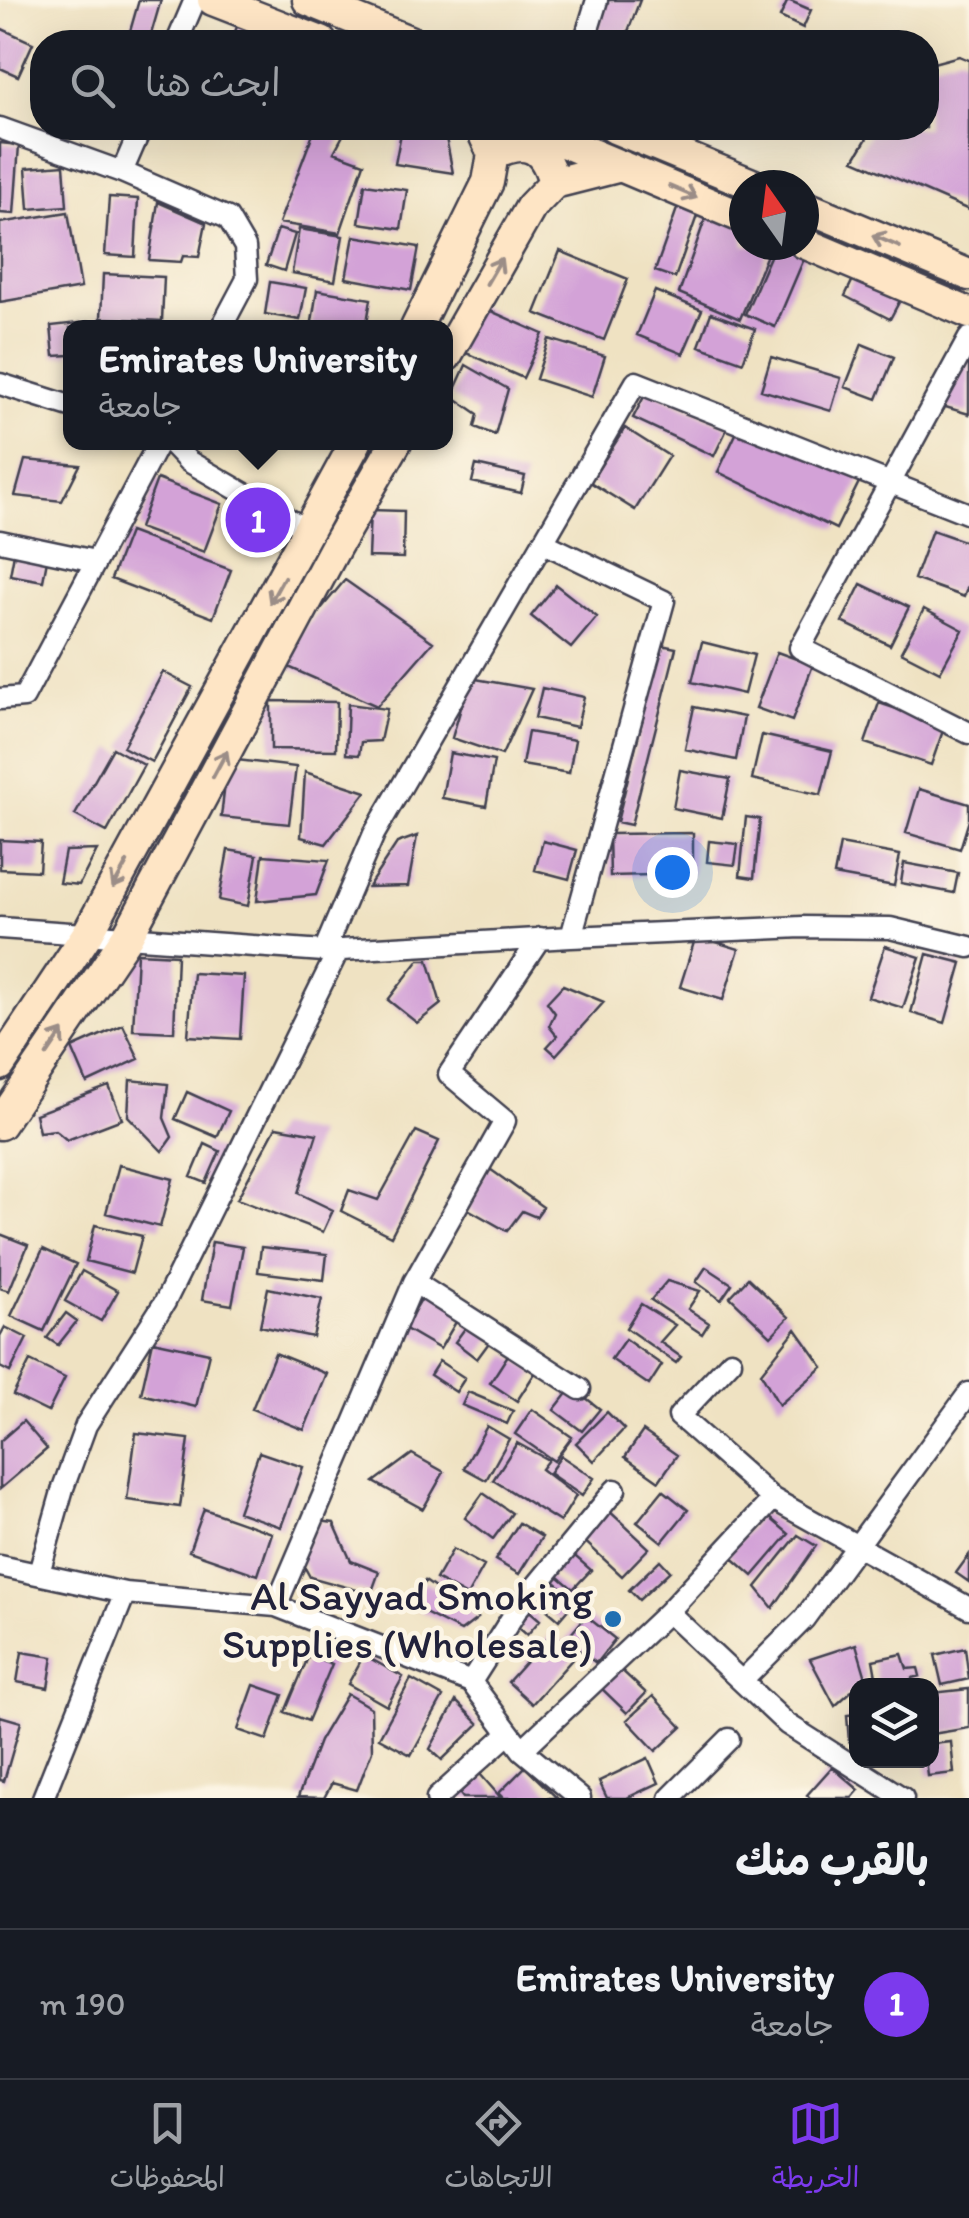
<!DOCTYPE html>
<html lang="ar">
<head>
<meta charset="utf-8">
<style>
  :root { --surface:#171b24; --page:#20242c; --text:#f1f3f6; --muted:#9ea1a6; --line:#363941; --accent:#7c3aed }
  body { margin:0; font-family:Itim,"Playpen Sans Arabic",sans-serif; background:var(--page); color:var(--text); direction:rtl }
  .controls { position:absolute; right:30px; bottom:30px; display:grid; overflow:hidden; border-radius:20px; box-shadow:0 10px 40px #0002 }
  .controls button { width:90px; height:90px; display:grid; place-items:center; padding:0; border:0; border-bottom:2px solid var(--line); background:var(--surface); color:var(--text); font:50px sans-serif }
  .compass { position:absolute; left:729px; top:170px; width:90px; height:90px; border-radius:50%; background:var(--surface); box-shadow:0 10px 40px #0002; rotate:346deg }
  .you { position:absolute; left:672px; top:872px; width:35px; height:35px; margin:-25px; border:8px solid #fff; border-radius:50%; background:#1a73e8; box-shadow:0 0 0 15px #1a73e833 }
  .badge { display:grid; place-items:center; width:65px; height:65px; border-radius:50%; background:var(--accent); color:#fff; font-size:32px; font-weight:700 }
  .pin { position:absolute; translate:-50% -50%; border:5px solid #fff; box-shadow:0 2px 10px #0006 }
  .popup { position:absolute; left:63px; top:320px; width:390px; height:130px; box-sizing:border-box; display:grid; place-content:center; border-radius:20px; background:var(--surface); filter:drop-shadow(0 2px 8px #0005); font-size:32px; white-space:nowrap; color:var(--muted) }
  .popup b { font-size:38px; color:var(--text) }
  .popup::after { content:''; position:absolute; left:50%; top:100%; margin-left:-20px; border:20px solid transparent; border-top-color:var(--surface) }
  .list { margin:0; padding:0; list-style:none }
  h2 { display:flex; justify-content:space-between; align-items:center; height:130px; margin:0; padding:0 40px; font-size:42px }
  h2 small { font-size:32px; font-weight:400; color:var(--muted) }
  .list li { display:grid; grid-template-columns:65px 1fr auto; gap:30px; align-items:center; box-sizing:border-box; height:150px; padding:0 40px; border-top:2px solid var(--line) }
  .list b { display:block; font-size:38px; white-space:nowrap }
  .list p { margin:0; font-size:32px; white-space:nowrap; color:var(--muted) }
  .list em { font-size:32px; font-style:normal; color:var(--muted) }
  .icon { flex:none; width:55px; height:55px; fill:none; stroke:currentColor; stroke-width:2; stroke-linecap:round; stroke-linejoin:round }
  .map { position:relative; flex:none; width:969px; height:1798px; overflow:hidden; direction:ltr }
  .search { position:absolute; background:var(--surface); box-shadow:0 10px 40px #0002; left:30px; right:30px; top:30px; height:110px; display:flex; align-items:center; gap:25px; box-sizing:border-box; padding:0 35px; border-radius:40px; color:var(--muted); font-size:38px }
  .sheet { height:280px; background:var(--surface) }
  nav { display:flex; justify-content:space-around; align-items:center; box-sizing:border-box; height:140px; border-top:2px solid var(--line); background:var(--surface); font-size:28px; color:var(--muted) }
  nav a { display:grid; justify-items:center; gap:5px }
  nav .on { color:var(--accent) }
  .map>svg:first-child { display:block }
</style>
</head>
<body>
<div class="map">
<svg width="969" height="1798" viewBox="0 0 969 1798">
  <rect width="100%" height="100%" fill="#fcf5e5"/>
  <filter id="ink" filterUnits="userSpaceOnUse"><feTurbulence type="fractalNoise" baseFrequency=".01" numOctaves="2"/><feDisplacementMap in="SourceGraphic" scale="20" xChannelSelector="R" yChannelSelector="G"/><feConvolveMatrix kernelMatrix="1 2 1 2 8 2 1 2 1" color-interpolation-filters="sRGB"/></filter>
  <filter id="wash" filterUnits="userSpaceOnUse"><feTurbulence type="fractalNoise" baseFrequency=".0048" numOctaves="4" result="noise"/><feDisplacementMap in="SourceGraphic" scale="40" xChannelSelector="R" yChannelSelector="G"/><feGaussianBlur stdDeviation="2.25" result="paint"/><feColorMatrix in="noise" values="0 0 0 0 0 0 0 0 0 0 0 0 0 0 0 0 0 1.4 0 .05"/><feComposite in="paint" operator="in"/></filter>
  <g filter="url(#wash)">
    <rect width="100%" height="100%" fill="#efe2c2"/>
    <g id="blocks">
      <path fill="#d3a2d7" d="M139,0h22l-12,41 -20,-6z
        M607,0h33l-16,42h-30z
        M788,0l23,10 -8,18 -23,-11z
        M240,19l40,15 -3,8h-46z
        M0,28l33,15 -15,33 -18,-8z
        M959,56l10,4v150l-115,-50 19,-32h53v-63z
        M315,128h32l-13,24 30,11 -24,70 -61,-10z
        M402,128h42l9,45 -58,-9z
        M0,143l19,2 -5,69 -14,-1z
        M64,165l3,41 -38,3 -3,-41z
        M365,184l42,6 -6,39 -42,-6z
        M684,189l20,7 -29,82 -20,-7z
        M109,197l29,2 -3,58 -30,-2z
        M158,202l48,21 -7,34 -16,-1 -2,6 -32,-2z
        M709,208l35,14v23h27l-31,74 -61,-26z
        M68,212l13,76 -81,14v-79z
        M278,229l17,5 -11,37 -18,-6z
        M299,229l44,7 -8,45 -43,-8z
        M354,236l65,11 -8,43 -65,-12z
        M812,240l-37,87 -30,-13 30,-69h29z
        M560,251l68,28 -24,61 -69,-27z
        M860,265l46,24 -16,30 -45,-23z
        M103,274l61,3 -2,44 -61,-3z
        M270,282l36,6 -6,32 -35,-6z
        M317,290l54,9 -5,29h-55z
        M655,291l47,19 -19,44 -46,-19z
        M468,301l75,33 -20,44 -75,-33z
        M711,313l44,16 -12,33 -44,-16z
        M88,322v6h-18v27l-16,1 -3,-30z
        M549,339l56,17 -13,41 -56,-18z
        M862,344l32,13 -17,42 -32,-12z
        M771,357l70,21 -10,33 -70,-21z
        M969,358v56l-27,-8z
        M466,365l42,24 -13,46 -20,-8 3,-13 -26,-18z
        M648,389l80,38 -14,29 -81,-38z
        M744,417l119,57 -27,55 -118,-57z
        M625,428l44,28 -34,54 -45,-28z
        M25,460l55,5 -18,36 -47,-5z
        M476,465l49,11 -4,17 -49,-11z
        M157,479l65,25 -18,48 -65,-24z
        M370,510l34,1 -1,47 -35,-1z
        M932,530l37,13v40l-5,14 -50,-18z
        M129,532l102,38 -18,48 -102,-39z
        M17,538l33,6 -7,37 -33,-6z
        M345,580l88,62 -56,64 -100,-44z
        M861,584l48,23 -19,38 -48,-23z
        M556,585l41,32 -26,31 -40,-32z
        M924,609l39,21 -23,42 -39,-20z
        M702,642l52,13 -10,39 -52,-12z
        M661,645l15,3 -45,177 -14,-3z
        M777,652l36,13 -21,56 -36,-13z
        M163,672l29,15 -40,75 -29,-15z
        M470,678l62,11 -30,66 -50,-17z
        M542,688l42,9 -7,30 -42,-9z
        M271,701l66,1 -1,48 -65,-1z
        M879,703l66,22 -14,40 -66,-22z
        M348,704l39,5 -7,32 -19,1 -2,13 -13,-1z
        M694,707l50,10 -8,43 -51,-11z
        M528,732l47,8 -6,33 -47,-8z
        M762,735l70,16 -11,44 -69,-16z
        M113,748l31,17 -37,67 -32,-17z
        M450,753l44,8 -8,45 -44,-8z
        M228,759l68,8 -7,57 -68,-7z
        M680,770l50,9 -8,39 -49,-10z
        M305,772l61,20 -40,52 -25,-7z
        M919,789l50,15v16l-9,29 -54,-16z
        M746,817l14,2 -6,59 -14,-2z
        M693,833v41l-83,2 -1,-42z
        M417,836l-9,50 -40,1 29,-44z
        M0,840l41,2 -2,29 -39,-2z
        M543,841l34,9 -8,29 -34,-9z
        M709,841l29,3 -3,21 -28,-3z
        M840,844l60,11 -6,31 -60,-11z
        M97,850l-18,35 -20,-2 6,-32z
        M228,850l29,5 -9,51 -29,-6z
        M263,855l66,5 -13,35 -59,6z
        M904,863l54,10 -4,20 -53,-10z
        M696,936l43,13 -16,51 -43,-13z
        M885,946l35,11 -17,51 -35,-11z
        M137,953l40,2 -3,77 -41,-2z
        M927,954l35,9 -17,60 -34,-10z
        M419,960h9l13,44 -24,19 -29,-23z
        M193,973l51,3 -4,63 -52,-3z
        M563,985l41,17 -48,53 -9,-8 10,-11 -8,-10 6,-13 -8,-11z
        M123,1025l16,34 -52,24 -15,-35z
        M130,1080l38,4 -4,34 8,19 -10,14 -34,-35z
        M109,1086l13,33 -55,21 -12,-10 -16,2 -4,-18z
        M187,1092l42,19 -12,26 -42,-18z
        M276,1127l41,7 -19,59 35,17 -10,22 -86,-33z
        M416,1131l23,10 -48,95 -50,-25 8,-21 29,10z
        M205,1144l15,7 -14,32 -15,-6z
        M119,1165l54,14 -13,48 -54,-14z
        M487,1167l56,40 -7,10 -14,-6 -15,20 -39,-22z
        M95,1225l47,11 -10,37 -46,-12z
        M0,1234l28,11 -19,46 -9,-3z
        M212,1242l31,5 -11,58 -30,-5z
        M261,1247l66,7 -3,26 -66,-8z
        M43,1249l33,15 -32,67 -33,-15z
        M706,1267l26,17 -11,16 -25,-18z
        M82,1271l36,20 -17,30 -36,-20z
        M748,1278l41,39 -18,19 -41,-39z
        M667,1281l33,10 -12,18 21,14 -7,11 -51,-34z
        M430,1284l36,21 -26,44 -36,-21z
        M268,1288l54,11 -9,38 -53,-11z
        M641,1304l34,21 -15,17 21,15 -5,6 -50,-35z
        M477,1312l22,17 -22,30 -22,-17z
        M66,1313l11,8 -19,24 -11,-7z
        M5,1327l22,11 -17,34 -10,-5v-31z
        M796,1329l27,38 -44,38 -18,-32z
        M625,1339l37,26 -13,20 -38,-26z
        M153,1341l56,12 -13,54 -55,-13z
        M275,1353l52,21 -23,56 -52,-21z
        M508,1355l27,18 -18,28 -27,-18z
        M30,1361l35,17 -17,34 -35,-17z
        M439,1361l26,17 -9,14 -26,-17z
        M572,1387l28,22 -18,22 -28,-21z
        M468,1392l45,19 -6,13 -45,-19z
        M532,1409l40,28 -18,24 -39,-27z
        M607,1412l17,17 -30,32 -18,-18z
        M23,1421l24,28 -47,40v-48z
        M487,1426l22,13 -23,41 -22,-12z
        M643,1431l34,24 -18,26 -34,-24z
        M136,1433l53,6 -9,68 -53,-7z
        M517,1443l31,17 -7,9 35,27 -16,26 -67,-42z
        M259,1452l44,15 -22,60 -43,-15z
        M412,1454l32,18 -21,37 -49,-27z
        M561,1456l33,22 -12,18 -33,-23z
        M663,1490l25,20 -26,32 -25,-20z
        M483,1493l29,20 -19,26 -28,-21z
        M606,1508l43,40 -27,28 -43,-40z
        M204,1509l68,24 -14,42 -69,-24z
        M763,1512l26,22 -36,42 -25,-22z
        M319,1521l15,2 17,38 28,11 -8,22 -61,-17 -11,-20z
        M519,1523l23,14 -23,37 -24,-14z
        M798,1535l18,11 -43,62 -17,-21z
        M453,1549l31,17 -17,30 -31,-17z
        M569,1551l22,19 -18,19 -21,-18z
        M969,1555v27l-13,-9z
        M660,1560l10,11 -31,29 -10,-10z
        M548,1576l28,24 -17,20 -28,-24z
        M425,1581l53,37 -17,13 -52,-26z
        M526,1608l14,12 -13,15 -14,-12z
        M586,1616l29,23 -19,24 -30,-23z
        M552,1633l24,22 -44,49 -24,-22z
        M856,1644l10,34 -31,28 -25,-47z
        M965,1648l4,31 -27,6 -7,-30z
        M22,1652l31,5 -5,31 -31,-6z
        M902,1654l5,15 11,-1 2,8 -8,2 -3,8h-39l7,-4 -4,-22z
        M309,1655l23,9 -24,57 -23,-9z
        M364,1655l39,22 -16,29 -39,-22z
        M617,1666l29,27 -19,20 -28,-27z
        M411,1679l32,18 -32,58 -32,-17z
        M254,1685l29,10 -16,45 -29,-10z
        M969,1689v39l-37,6v-41z
        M347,1694l24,14 1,43 -15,39 -25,-7 -8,15 -26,-1 21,-56z
        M653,1696l29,31 -26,24 -29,-31z
        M456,1701l23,23 -37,36 -12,-11z
        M856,1714v27l-7,1 -2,-27z
        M0,1716l21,6 -17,59 -4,-1z
        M951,1742l3,31 -26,3 -2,-16h6v-16z
        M648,1758l11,25 -32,15h-20l-8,-17z
        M525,1767l32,31h-53l-5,-5z
        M832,1767l27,23 -7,8h-42l-3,-3z
        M480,1774l21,24h-38l-4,-5z"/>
    </g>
  </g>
  <g filter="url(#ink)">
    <use href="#blocks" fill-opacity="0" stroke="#413f4f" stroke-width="2.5"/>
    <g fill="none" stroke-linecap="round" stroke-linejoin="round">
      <g stroke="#413f4f" stroke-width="25">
        <path id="street" d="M177,42l18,-42
          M584,42l13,-42
          M0,128l122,44 106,46 17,29 2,32 -26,49
          M122,172l19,-44
          M969,338l-169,310 169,85
          M0,384l70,22
          M170,442l18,19 121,70
          M0,541l95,20
          M544,543l120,58 -93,336
          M0,699l24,-2 135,-255
          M0,928l324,23 247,-14 231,-10 88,1 79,19
          M324,951l50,-117 262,-452 333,132
          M414,1282l166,107
          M731,1361l-52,55 94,83 196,109
          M0,1566l125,27 151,13 195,76 51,68 58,48
          M39,1573l24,-85 23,-63 79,-123 173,-351
          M276,1606l138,-324 91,-161 -56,-47 91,-136
          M668,1612l119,112 116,74
          M743,1680l61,-61 165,-226
          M471,1682l47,-74 97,-118
          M522,1750l146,-138 105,-113
          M43,1798l82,-205
          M437,1798l71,-64
          M670,1798l59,-59"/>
      </g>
      <g stroke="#413f4f" stroke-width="35">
        <path id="secondary" d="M213,0l108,42
          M308,0l103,42
          M530,128l214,90
          M615,128l139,57
          M493,154c34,-17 52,-7 61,29
          M804,206l165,69
          M804,243l165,70
          M416,328l72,-146 5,-28 -12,-26
          M446,356l85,-149 23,-24 67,-17
          M0,1065l88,-132 268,-491
          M0,1124l128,-189 208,-389 60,-104"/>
      </g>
      <use href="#street" stroke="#fff" stroke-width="20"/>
      <use href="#secondary" stroke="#fee5c5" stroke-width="30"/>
    </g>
    <defs><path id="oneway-shaft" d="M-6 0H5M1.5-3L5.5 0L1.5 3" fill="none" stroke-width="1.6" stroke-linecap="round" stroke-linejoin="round" transform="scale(2.5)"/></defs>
    <g stroke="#9b8d87">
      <use href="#oneway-shaft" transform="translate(683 192) rotate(23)"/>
      <use href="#oneway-shaft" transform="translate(886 241) rotate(-157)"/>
      <use href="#oneway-shaft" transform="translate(494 271) rotate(-60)"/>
      <use href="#oneway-shaft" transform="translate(277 590) rotate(119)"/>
      <use href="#oneway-shaft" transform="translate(220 764) rotate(-62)"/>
      <use href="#oneway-shaft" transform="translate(120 875) rotate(119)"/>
      <use href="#oneway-shaft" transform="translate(55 1043) rotate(-56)"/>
    </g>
  </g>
  <circle fill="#1f6fb2" stroke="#fcf5e5" stroke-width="4" cx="613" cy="1619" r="10"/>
  <g text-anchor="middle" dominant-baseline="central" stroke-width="9" stroke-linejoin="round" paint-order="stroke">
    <g font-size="42" fill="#22223b" stroke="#fcf5e5" text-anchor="end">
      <text x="593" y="1595">Al Sayyad Smoking<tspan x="593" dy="48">Supplies (Wholesale)</tspan></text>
    </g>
  </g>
</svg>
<div class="controls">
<button><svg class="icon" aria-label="layers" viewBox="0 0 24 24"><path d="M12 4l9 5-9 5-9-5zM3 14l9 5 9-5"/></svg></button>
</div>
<svg class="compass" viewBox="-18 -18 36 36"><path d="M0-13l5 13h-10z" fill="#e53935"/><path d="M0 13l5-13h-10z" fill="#9ea1a6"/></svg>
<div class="you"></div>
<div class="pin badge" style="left:258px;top:520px">1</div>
<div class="popup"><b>Emirates University</b>جامعة</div>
<div class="search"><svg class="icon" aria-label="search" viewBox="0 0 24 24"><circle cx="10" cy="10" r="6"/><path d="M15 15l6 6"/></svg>ابحث هنا</div>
</div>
<section class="sheet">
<h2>بالقرب منك<small></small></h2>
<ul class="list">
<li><span class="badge">1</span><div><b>Emirates University</b><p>جامعة</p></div><em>190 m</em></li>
</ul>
</section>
<nav>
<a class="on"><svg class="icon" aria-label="map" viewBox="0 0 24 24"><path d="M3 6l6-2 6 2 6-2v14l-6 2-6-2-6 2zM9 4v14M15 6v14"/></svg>الخريطة</a>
<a><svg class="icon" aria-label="directions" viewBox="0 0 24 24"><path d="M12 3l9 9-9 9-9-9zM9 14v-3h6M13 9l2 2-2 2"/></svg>الاتجاهات</a>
<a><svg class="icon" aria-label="saved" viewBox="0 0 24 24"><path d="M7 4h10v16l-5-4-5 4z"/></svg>المحفوظات</a>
</nav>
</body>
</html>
